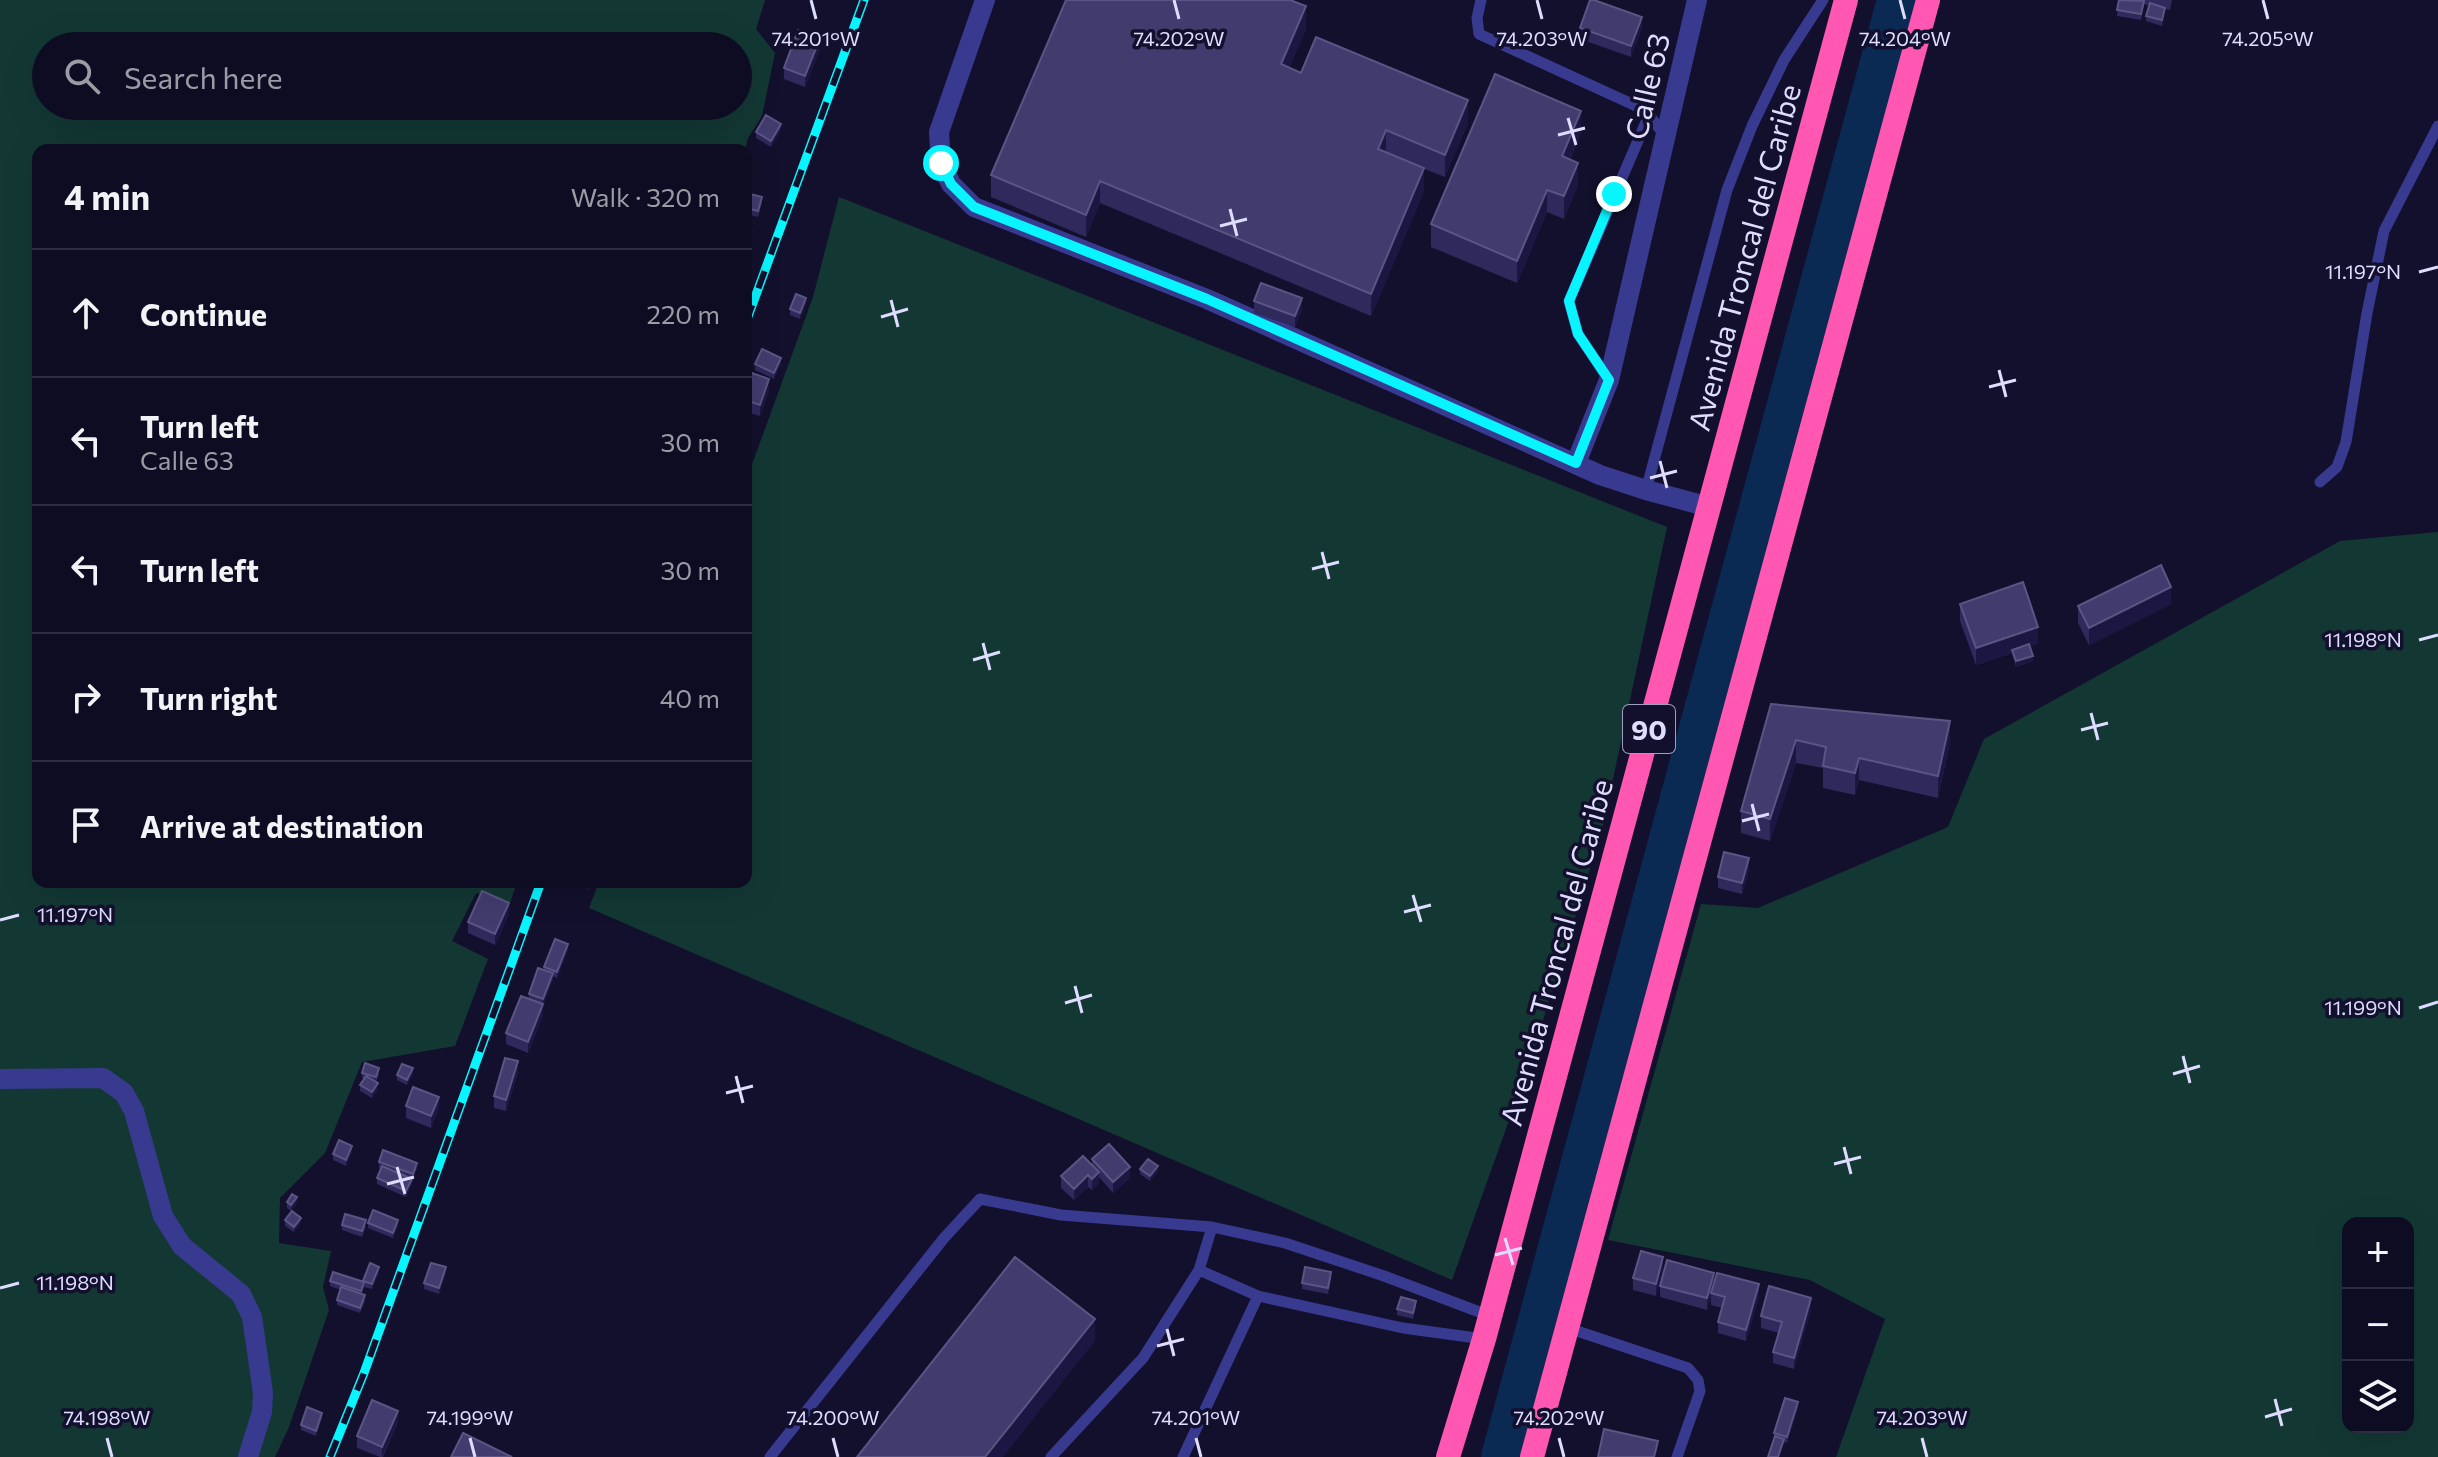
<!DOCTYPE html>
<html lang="en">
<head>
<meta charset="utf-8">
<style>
  :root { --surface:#0e0c22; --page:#1c1a2f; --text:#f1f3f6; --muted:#9b9ba5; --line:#2e2c40 }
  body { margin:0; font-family:Commissioner,sans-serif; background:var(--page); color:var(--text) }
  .controls { position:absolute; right:24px; bottom:24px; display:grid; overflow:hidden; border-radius:16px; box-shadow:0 8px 32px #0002 }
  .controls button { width:72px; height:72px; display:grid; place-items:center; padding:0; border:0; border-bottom:2px solid var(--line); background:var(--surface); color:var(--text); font:40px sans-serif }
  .stop { position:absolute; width:24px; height:24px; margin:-18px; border:6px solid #08f5ff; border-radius:50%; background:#fff }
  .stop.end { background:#08f5ff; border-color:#fff; box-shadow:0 2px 8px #0008 }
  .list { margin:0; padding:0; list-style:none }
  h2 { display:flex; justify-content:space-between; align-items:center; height:104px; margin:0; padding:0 32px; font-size:34px }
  h2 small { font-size:26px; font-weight:400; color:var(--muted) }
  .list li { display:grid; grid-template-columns:52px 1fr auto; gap:24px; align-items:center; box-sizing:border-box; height:128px; padding:0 32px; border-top:2px solid var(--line) }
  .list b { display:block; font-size:30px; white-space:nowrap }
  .list p { margin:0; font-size:26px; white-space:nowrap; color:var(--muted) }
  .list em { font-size:26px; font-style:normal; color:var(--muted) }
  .icon { flex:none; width:44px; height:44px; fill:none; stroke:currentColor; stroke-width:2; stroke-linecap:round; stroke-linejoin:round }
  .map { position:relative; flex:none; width:2438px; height:1457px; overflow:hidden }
  .search { position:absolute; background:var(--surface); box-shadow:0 8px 32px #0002; left:32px; top:32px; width:720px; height:88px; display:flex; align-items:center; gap:20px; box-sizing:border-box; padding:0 28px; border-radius:44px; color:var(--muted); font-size:30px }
  .panel { position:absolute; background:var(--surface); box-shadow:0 8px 32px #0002; left:32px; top:144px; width:720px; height:744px; border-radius:16px }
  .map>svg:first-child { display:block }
</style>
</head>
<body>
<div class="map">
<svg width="2438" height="1457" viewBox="0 0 2438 1457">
  <rect width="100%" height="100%" fill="#13102d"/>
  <path fill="#133834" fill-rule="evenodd" d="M0,0h765l-9,29 19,24 -13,63 -14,22 -3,12h-707v732h479l-7,21 -34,-10 -24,48 36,18 -33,87 -93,16 -37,91 -45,45 -1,45 52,8 -8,36 6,23 -40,117 -14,30h-275zM46,46h692v60h-692z
    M839,197l828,330 -65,303 -70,226 -80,224 -863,-372 10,-26h147v-401l67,-184z
    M2438,532v925h-602l49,-138 -75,-39 -202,-40 93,-336 57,4 190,-81 36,-88 356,-198zM2408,1223v204h-60v-204z"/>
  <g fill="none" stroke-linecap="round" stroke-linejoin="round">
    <path stroke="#0a2953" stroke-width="38" d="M1500,1457l396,-1457"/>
    <path stroke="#383a8f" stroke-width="11" d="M1481,0l-4,18 2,16 155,71 15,10 16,21
      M1608,379l-30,-45 -9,-33 80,-186
      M2320,482l17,-15 9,-25 21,-129 17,-82 54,-105
      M1646,490l81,-300 25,-64 32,-66 39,-60
      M1199,1270l59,26 145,32 81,11
      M1568,1328l120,40 10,12 2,11 -23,66
      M770,1457l174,-219 36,-39 81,16 151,12 73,16 99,33 106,40
      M1051,1457l92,-99 56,-88 13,-43
      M1183,1457l75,-161"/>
    <path stroke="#383a8f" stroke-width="20" d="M985,0l-46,132 2,31 10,21 23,23 233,92 393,176 46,15 63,17
      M1576,463l33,-83 88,-380
      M0,1079l103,-1 21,15 10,18 29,105 19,30 59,48 11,23 11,76 -1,19 -14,45"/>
    <path stroke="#ff57b2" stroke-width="24" d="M1448,1457l36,-118 362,-1339
      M1532,1457l396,-1457"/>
    <g stroke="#08f5ff" stroke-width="9">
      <path id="rail" d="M746,322l118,-322
        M330,1457l34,-84 177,-491"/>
    </g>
    <use href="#rail" stroke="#13102d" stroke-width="6" stroke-dasharray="18" stroke-linecap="butt"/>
  </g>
  <path fill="#2f295c" d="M2119,0h53l-2,10 -5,-1 -3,17 -16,-5v-5l3,-10 -5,-2 -3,16 -24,-4z
    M1580,28h62l-11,29 -51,-18z
    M1306,29l-17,39 12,5 167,50 -23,54 -21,-8v22l-53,125 -271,-113 -14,34 -95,-40v-22z
    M820,49l-15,38 -21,-8v-11z
    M781,130l-10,17 -15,-9v-6z
    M1581,133l-11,27 8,25 -14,34 -17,-7 -30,71 -86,-36v-23z
    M746,193l16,10 -4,14 -12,-3z
    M1254,301l48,8 -7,18 -41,-14z
    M806,304l-6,15 -10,-4v-6z
    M755,364h26l-7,15 -19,-9z
    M746,371l23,20 -9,25 -14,-4z
    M1960,604l78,39 -8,3 3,15 -17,6 -4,-14 -36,12 -16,-44z
    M2171,604l-82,41 -11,-22v-17z
    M1771,704l179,39 -12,55 -79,-18 -4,15 -32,-7v-20l-27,-5 -26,78 -29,-8v-22z
    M1749,870l-7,24 -24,-6v-11z
    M572,882h19l-3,7z
    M509,914l-14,31 -27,-12v-11z
    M568,950l-11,28 -4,-2v3l-10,26v11l-15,37 -22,-9v-11l23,-34v-5l15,-24v-3z
    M362,1073l17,1 -3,8 2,7 -6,9 -12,-7v-6l4,-6 -2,-1z
    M518,1073l-12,38 -12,-3v-12z
    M413,1074l-6,11 -10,-5v-5z
    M406,1106l33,2 -8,20 -25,-10z
    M352,1152l-6,14 -13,-6v-6z
    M1092,1159l38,19 -17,15 -14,-16v6l-7,7 -4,-3 -14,13 -13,-12v-12l31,-11z
    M379,1162l38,6 -5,12v4l-6,13 -29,-13v-6l4,-9 -2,-1z
    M1140,1169l18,2 -8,10 -10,-7z
    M287,1202l10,1 -6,8 -4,-3z
    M285,1220l16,3 -7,9 -9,-6z
    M368,1223l30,2 -5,13 -25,-10z
    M342,1225l24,1 -4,11 -20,-7z
    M1663,1268l-7,28 -23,-6v-12z
    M379,1272l-7,17 -8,-2 -2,7 3,7 -5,12 -23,-8v-5l4,-10 -11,-4v-5l33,1v-1z
    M446,1273l-7,21 -15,-5v-6z
    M1331,1278l-3,16 -26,-5v-6z
    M1714,1281l45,15 -13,45 -28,-8v-11l4,-14 -11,-3v-9l-4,14 -47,-13v-11z
    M1416,1306l-3,13 -16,-4v-6z
    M1811,1309l-17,60 -21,-6v-11l6,-19 -18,-5v-12z
    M1798,1408l-11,35 -3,-1v2l-10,-5v-6z
    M322,1418l-6,18 -15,-6v-5z
    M398,1422l-15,35h-3l-23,-9v-12z"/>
  <path fill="#1c1742" d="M1306,6v23l-25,58v-23z
    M1642,17v11l-11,29v-11z
    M820,38v11l-15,38v-11z
    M1468,100v23l-23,54v-22z
    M1581,111v22l-19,46v-23z
    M781,124v6l-10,17v-6z
    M1386,130v23l-8,-4z
    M1578,163v22l-14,34v-23z
    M1424,168v23l-53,125v-22z
    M1100,181v22l-14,34v-22z
    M1547,190v22l-30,71v-22z
    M806,298v6l-6,15v-6z
    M1302,298v11l-7,18v-11z
    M781,358v6l-7,15v-6z
    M769,379v12l-9,25v-11z
    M2171,587v17l-82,41v-17z
    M2038,627v16l-26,9v-2v3l-36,12v-17z
    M2033,656v5l-17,6v-6z
    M1950,721v22l-12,55v-22z
    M1796,740v23l-26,78v-22z
    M1859,758v22l-4,15v-22z
    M1749,858v12l-7,24v-11z
    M509,903v11l-14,31v-11z
    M568,944v6l-11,28v-6z
    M553,973v6l-10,26v-6z
    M543,1004v12l-15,37v-11z
    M518,1061v12l-12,38v-11z
    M413,1068v6l-6,11v-5z
    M378,1083v6l-6,9v-6z
    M439,1097v11l-8,20v-12z
    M352,1146v6l-6,14v-6z
    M1158,1166v5l-8,10v-5z
    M1130,1167v11l-17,15v-11z
    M1099,1172v11l-7,7v-11z
    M1088,1175v12l-14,13v-11z
    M412,1179v5l-6,13v-6z
    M297,1197v6l-6,8v-6z
    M301,1218v5l-7,9v-5z
    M398,1220v5l-5,13v-5z
    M1663,1257v11l-7,28v-12z
    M379,1267v5l-7,17v-5z
    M446,1267v6l-7,21v-6z
    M1714,1273v11l-7,26v-12z
    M1759,1284v12l-13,45v-11z
    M1811,1298v11l-17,60v-11z
    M1095,1319v22l-92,116h-18z
    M1798,1402v6l-11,35v-6z
    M398,1411v11l-16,35v-10z
    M322,1413v5l-6,18v-5z"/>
  <path fill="#423c6e" stroke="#5a5584" stroke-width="2" d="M1066,0h224l16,6 -25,58 20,9 15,-36 152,63 -23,55 -59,-25 -8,19 46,19 -53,126 -271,-113 -14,34 -95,-40z
    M1590,0h4l48,17 -11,29 -51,-18z
    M2119,0l25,1 -3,13 -24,-4z
    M2150,3l15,5 -3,12 -16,-4z
    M798,30l22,8 -15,38 -21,-8z
    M1495,74l86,37 -19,45 16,7 -14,33 -17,-6 -30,71 -86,-37z
    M766,115l15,9 -10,17 -15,-9z
    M746,193l16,4 -4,14 -12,-3z
    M746,230l5,1 -5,13z
    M1261,283l41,15 -7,18 -41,-15z
    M796,294l10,4 -6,15 -10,-4z
    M762,349l19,9 -7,15 -19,-9z
    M746,371l23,8 -9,26 -14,-5z
    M2161,565l10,22 -82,41 -11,-22z
    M2023,582l15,45 -62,21 -16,-44z
    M2029,644l4,12 -17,5 -4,-11z
    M1771,704l179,17 -12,55 -79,-18 -4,15 -32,-7 3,-19 -30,-7 -26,79 -29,-8z
    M1724,852l25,6 -7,25 -24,-6z
    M482,891l27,12 -14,31 -27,-12z
    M555,939l13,5 -11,28 -13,-5z
    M538,968l15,5 -10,26 -14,-5z
    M521,996l22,8 -15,38 -22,-9z
    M505,1058l13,3 -12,39 -12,-4z
    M365,1063l14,5 -3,9 -14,-4z
    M402,1064l11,4 -6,12 -10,-5z
    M366,1076l12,7 -6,9 -12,-7z
    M413,1087l26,10 -8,19 -25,-10z
    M339,1140l13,6 -6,14 -13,-6z
    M1109,1144l21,23 -17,15 -21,-23z
    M383,1150l34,13 -4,11 -34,-12z
    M1083,1156l16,16 -7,7 -4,-4 -14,14 -13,-13z
    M1148,1159l10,7 -8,10 -10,-7z
    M382,1166l30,13 -6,12 -29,-13z
    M292,1194l5,3 -6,8 -4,-3z
    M373,1210l25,10 -5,13 -25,-10z
    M292,1211l9,7 -7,9 -9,-7z
    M345,1214l21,6 -4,11 -20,-6z
    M1641,1251l22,6 -7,27 -23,-6z
    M1015,1257l80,62 -110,138h-128z
    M1667,1260l47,13 -7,25 -47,-12z
    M370,1263l9,4 -7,17 -9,-3z
    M431,1263l15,4 -7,21 -15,-5z
    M1305,1267l26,5 -3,16 -26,-5z
    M333,1272l31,10 -3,9 -31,-10z
    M1717,1273l42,11 -13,46 -28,-8 7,-25 -14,-4z
    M1769,1286l42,12 -17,60 -21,-6 9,-30 -21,-6z
    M341,1287l24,8 -5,13 -23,-8z
    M1401,1297l15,4 -3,12 -16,-4z
    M1785,1398l13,4 -11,35 -13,-4z
    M372,1400l26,11 -16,36 -25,-11z
    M307,1407l15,6 -6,18 -15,-6z
    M1604,1429l54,12 -4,16h-56z
    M463,1433l49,24h-61z
    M1775,1436l9,3 -6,18h-10z"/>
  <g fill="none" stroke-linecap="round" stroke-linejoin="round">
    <path stroke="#08f5ff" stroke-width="10" d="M941,163l10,21 23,23 233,92 369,164 33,-83 -31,-46 -9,-33 45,-107"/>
  </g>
  <path fill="none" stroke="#dedcff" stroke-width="3" d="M811,0l5,19M1174,0l5,19M1537,0l5,19M1900,0l5,19M2263,0l5,19M1568,118l8,27M1558,135l27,-7M1230,209l7,27M1220,226l27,-7M2419,272l19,-5M891,300l7,27M881,317l27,-8M1999,370l7,27M1989,387l27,-7M1660,461l7,27M1650,478l27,-7M1322,552l7,27M1312,569l27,-7M2419,640l19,-5M983,643l7,27M973,660l27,-8M2091,713l7,27M2081,730l27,-7M1752,804l7,27M1742,821l27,-7M1413,895l8,27M1404,912l27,-7M0,920l19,-5M1075,986l7,27M1065,1003l27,-8M2419,1008l19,-6M2183,1056l7,27M2173,1074l27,-8M736,1076l7,27M726,1093l27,-7M1844,1147l7,27M1834,1164l27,-7M397,1167l8,27M387,1184l27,-7M1505,1238l8,27M1495,1255l27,-7M0,1288l19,-5M1167,1329l7,27M1157,1346l27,-7M2275,1399l7,27M2265,1417l27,-8M107,1438l5,19M470,1438l5,19M833,1438l5,19M1196,1438l5,19M1559,1438l5,19M1922,1438l5,19"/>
  <g text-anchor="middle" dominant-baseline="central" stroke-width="7" stroke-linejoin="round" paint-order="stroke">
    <rect fill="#13102d" stroke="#a19fc0" stroke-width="2" x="1623" y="705" width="52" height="48" rx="6"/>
    <g font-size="28" font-weight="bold" fill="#dedcff">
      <text x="1649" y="729">90</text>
    </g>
    <g font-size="30" fill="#dedcff" stroke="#13102d">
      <text transform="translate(1646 86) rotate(-77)">Calle 63</text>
      <text transform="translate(1743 257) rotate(-75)">Avenida Troncal del Caribe</text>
      <text transform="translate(1555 952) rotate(-75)">Avenida Troncal del Caribe</text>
    </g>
  </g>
  <g font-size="20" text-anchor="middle" fill="#dedcff" stroke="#13102d" stroke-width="7" stroke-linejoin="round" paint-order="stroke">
    <text x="816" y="46">74.201°W</text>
    <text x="1179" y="46">74.202°W</text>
    <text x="1542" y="46">74.203°W</text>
    <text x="1905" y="46">74.204°W</text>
    <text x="2268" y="46">74.205°W</text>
    <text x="2363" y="279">11.197°N</text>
    <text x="2363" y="647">11.198°N</text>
    <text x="75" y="922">11.197°N</text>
    <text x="2363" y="1015">11.199°N</text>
    <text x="75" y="1290">11.198°N</text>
    <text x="107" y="1425">74.198°W</text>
    <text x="470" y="1425">74.199°W</text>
    <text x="833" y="1425">74.200°W</text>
    <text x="1196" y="1425">74.201°W</text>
    <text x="1559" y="1425">74.202°W</text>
    <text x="1922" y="1425">74.203°W</text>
  </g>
</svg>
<div class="controls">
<button>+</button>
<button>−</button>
<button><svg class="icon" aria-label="layers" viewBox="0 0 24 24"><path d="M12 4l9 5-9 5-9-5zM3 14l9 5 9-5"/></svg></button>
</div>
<div class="stop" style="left:941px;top:163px"></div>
<div class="stop end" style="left:1614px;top:194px"></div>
<div class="search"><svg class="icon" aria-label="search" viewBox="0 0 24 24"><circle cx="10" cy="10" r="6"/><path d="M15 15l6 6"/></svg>Search here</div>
<section class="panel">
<h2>4 min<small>Walk · 320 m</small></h2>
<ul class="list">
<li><svg class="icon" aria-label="ahead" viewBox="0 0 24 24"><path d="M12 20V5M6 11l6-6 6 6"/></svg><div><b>Continue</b></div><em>220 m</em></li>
<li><svg class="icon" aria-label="left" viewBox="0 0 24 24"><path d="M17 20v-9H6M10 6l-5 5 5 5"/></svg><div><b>Turn left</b><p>Calle 63</p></div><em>30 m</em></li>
<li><svg class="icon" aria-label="left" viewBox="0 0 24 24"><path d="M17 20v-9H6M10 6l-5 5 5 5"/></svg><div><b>Turn left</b></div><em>30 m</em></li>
<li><svg class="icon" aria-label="right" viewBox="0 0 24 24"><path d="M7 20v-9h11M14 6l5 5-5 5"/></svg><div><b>Turn right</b></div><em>40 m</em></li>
<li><svg class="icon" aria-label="arrive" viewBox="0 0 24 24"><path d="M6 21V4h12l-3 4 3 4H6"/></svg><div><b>Arrive at destination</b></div></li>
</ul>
</section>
</div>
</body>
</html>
